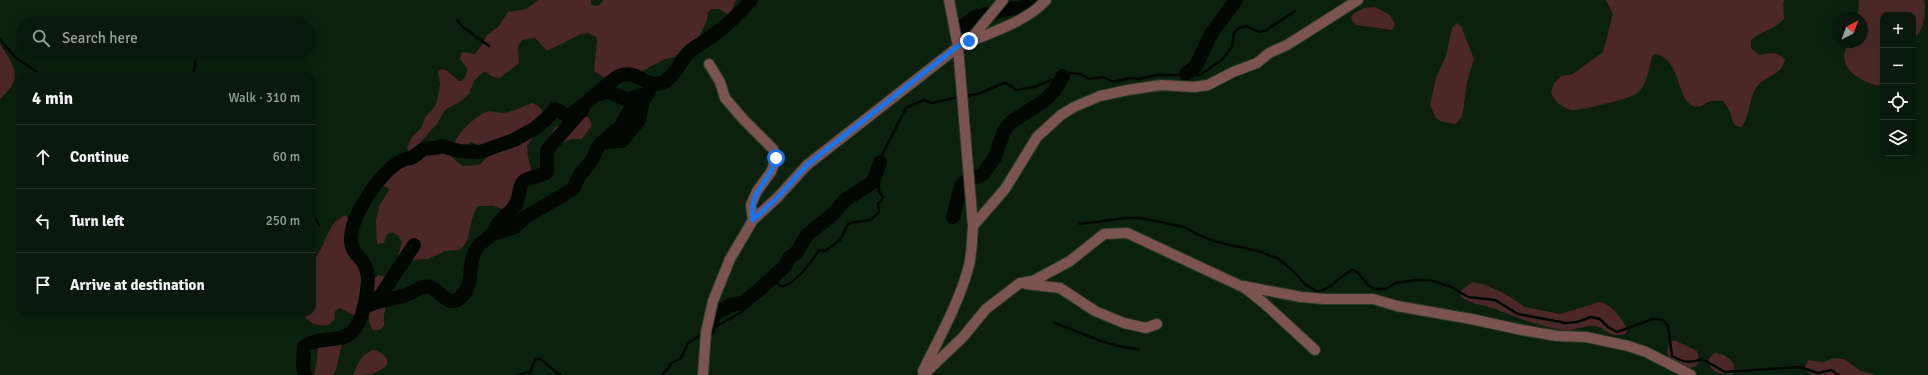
<!DOCTYPE html>
<html lang="en">
<head>
<meta charset="utf-8">
<style>
  :root { --surface:#08180a; --page:#112113; --text:#f1f3f6; --muted:#98a09c; --line:#29372b }
  body { margin:0; font-family:Signika,sans-serif; background:var(--page); color:var(--text) }
  .controls { position:absolute; right:12px; top:12px; display:grid; overflow:hidden; border-radius:8px; box-shadow:0 4px 16px #0002 }
  .controls button { width:36px; height:36px; display:grid; place-items:center; padding:0; border:0; border-bottom:1px solid var(--line); background:var(--surface); color:var(--text); font:20px sans-serif }
  .compass { position:absolute; left:1832px; top:12px; width:36px; height:36px; border-radius:50%; background:var(--surface); box-shadow:0 4px 16px #0002; rotate:41deg }
  .stop { position:absolute; width:12px; height:12px; margin:-9px; border:3px solid #1a73e8; border-radius:50%; background:#fff }
  .stop.end { background:#1a73e8; border-color:#fff; box-shadow:0 1px 4px #0008 }
  .list { margin:0; padding:0; list-style:none }
  h2 { display:flex; justify-content:space-between; align-items:center; height:52px; margin:0; padding:0 16px; font-size:17px }
  h2 small { font-size:13px; font-weight:400; color:var(--muted) }
  .list li { display:grid; grid-template-columns:26px 1fr auto; gap:12px; align-items:center; box-sizing:border-box; height:64px; padding:0 16px; border-top:1px solid var(--line) }
  .list b { display:block; font-size:15px; white-space:nowrap }
  .list em { font-size:13px; font-style:normal; color:var(--muted) }
  .icon { flex:none; width:22px; height:22px; fill:none; stroke:currentColor; stroke-width:2; stroke-linecap:round; stroke-linejoin:round }
  .map { position:relative; flex:none; width:1928px; height:375px; overflow:hidden }
  .search { position:absolute; background:var(--surface); box-shadow:0 4px 16px #0002; left:16px; top:16px; width:300px; height:44px; display:flex; align-items:center; gap:10px; box-sizing:border-box; padding:0 14px; border-radius:22px; color:var(--muted); font-size:15px }
  .panel { position:absolute; background:var(--surface); box-shadow:0 4px 16px #0002; left:16px; top:72px; width:300px; height:244px; border-radius:12px }
  .map>svg:first-child { display:block }
</style>
</head>
<body>
<div class="map">
<svg width="1928" height="375" viewBox="0 0 1928 375">
  <rect width="100%" height="100%" fill="#0b200d"/>
  <path fill="#4b2827" d="M538,0h53v5l7,1 6,-6h132l-4,10 -3,5 -10,-6h-8l-3,3 -1,8 -9,19 -24,18 -9,2 -27,14 -11,-1 -16,7h-5l-12,-8 3,-30 -1,-4 -7,-4 -8,1 -34,17 -12,-13 -13,2 -4,6 1,17 -19,15 -7,-1 -7,-5 -4,1 -8,8 -5,13 -8,7 -16,9 -8,14 -27,29 -3,-5 5,-11 10,-10 3,-10 8,-8 4,-7 3,-18 -2,-12 3,-3 5,1 13,11h3l4,-6 1,-7 -7,-9 2,-7 13,2 7,-9 5,-10 11,-8 10,-15 18,-3z
    M1606,0h179l-2,2 1,17c-10,11 -22,12 -33,21v8l8,7c11,-2 19,-4 26,5 -5,18 -21,15 -29,28 -7,10 -6,27 -14,39 -12,0 -8,-9 -13,-17 -1,-3 -4,-6 -6,-9 -4,0 -9,-1 -12,0 -6,2 -11,8 -18,5 -17,-7 -11,-44 -36,-52l-4,1c-5,13 -5,30 -17,39 -8,5 -56,17 -65,16 -9,-2 -17,-9 -20,-18l3,-9 7,-7 12,-2 30,-22 10,-38z
    M1859,0h65c2,14 1,25 -8,37h-3v-22h-30v67l-5,4c-13,-3 -34,-14 -34,-29 0,-4 3,-11 5,-15h13v-24h-4z
    M1375,7l15,8 5,9 -3,6 -35,-5 -4,-3 -2,-4 3,-5 10,-5z
    M1457,23l4,3 13,33 -7,22 -4,31 -1,5 -7,7 -15,-3 -5,-4 -5,-12 6,-27 10,-22 6,-28z
    M0,44c15,23 24,34 0,55z
    M532,103c7,2 9,6 13,12l-1,3 -25,18 -36,11 -12,-5 -8,7 -9,-2c-1,-10 23,-33 33,-35 4,-2 10,1 15,1 10,-1 21,-6 30,-10z
    M584,116l5,2 3,7 -10,14h-11l-13,6 -9,-7 7,-12 10,1z
    M528,135l5,3 -6,7c0,27 16,28 -13,50 -5,4 -5,11 -12,14l-9,-3h-15c-11,14 -4,34 -19,44l-14,1 -17,8 -15,1 -12,6 -5,-3 6,-21 -4,-7 -8,-3 -4,4 -2,7 -7,1 -1,-24 3,-14 10,-16 -2,-3 -7,-2 10,-14 14,-10 23,-9h21l9,10 6,4 16,-1 19,-17z
    M346,215l6,9 -3,9 -1,16 16,24 -3,36 -4,8 -17,-9c-6,2 -6,6 -5,11l-6,6c-12,2 -21,-2 -27,-13h10v-55h4c11,-14 11,-35 30,-42z
    M379,275l6,2v3l-11,13 -5,1 -1,-7 1,-5z
    M1472,282l10,2 20,8 23,15 36,7 38,-12c12,1 25,18 28,29l-2,3c-17,5 -20,-8 -32,-8 -10,0 -20,5 -30,4 -23,-3 -46,-13 -68,-21 -12,-5 -23,-4 -34,-12v-6z
    M380,301l4,1 2,3 -2,10v11c-3,4 -6,5 -11,4 -5,-6 -5,-17 -2,-24z
    M338,336l4,7 -6,27 -3,5h-19l3,-15 1,-14z
    M1674,340l23,11c1,3 2,7 2,10 -4,14 -28,2 -32,-8l2,-10z
    M374,350c7,2 17,8 12,16 -2,3 -10,6 -14,8 -5,1 -13,1 -19,1 5,-12 8,-21 21,-25z
    M1714,353c11,0 24,9 19,21 -12,1 -24,-1 -24,-15z
    M1834,358l10,1 17,12 16,4h-65l-8,-6 4,-9 16,2z"/>
  <g fill="none" stroke-linecap="round" stroke-linejoin="round">
    <path stroke="#000800" stroke-width="2.5" d="M457,20l7,8 25,18
      M0,39l15,18 22,15 3,4
      M194,76l2,-23
      M965,96l13,-2 26,-11 4,1 8,6 18,-3 36,-14 11,1 8,5 14,-2 10,5 17,-4 10,1 15,-4h45l23,-16 9,-13 2,-13 5,-5 8,-2 12,6 6,-1 30,-20
      M312,212l7,13
      M1080,224l46,-6h15l43,9 17,9 16,6 41,9 21,8 15,13 11,12 13,8c17,-5 20,-15 34,-22l5,2 12,14 6,3h11l10,-6 18,-3h16l21,7 17,10 27,3 23,14 48,9 11,-1 14,-5 9,2 8,8 9,5 36,-13 10,1 5,6 4,30c11,6 18,8 30,3l23,13 75,-5 18,6 13,-3 8,5
      M1054,323c28,9 55,25 85,26
      M710,330l30,-17 34,-29 3,-1 3,3c13,2 33,-26 39,-36l6,1 15,-11 8,-16c13,-6 18,3 31,-12l-1,-9 4,-2 1,-4 -4,-6 -1,-21 5,-17 23,-45 18,-8 8,3 26,-6
      M517,375l13,-3c3,-4 2,-9 6,-13h4l20,16
      M662,375l10,-12 9,-5 7,-15 16,-10"/>
    <path stroke="#000800" stroke-width="14" d="M993,13l21,-5 7,2 8,-10
      M963,26l11,-8 12,-4
      M1186,74l10,-8 15,-32 25,-34
      M595,95l14,-3 18,8 15,-5
      M602,142l20,-1 17,-21 4,-20 6,-8
      M974,178l9,-4 12,-17 9,-26 7,-9 33,-21 11,-11 8,-14
      M953,217l8,-31 5,-5
      M492,234l23,-7 9,-9 49,-29 6,-13 13,-16 7,-15 21,-18 14,-24 8,-8
      M373,303l8,-8 33,-50
      M364,308c15,-10 31,-7 46,-15 6,-2 13,-8 20,-6 11,3 17,22 31,10 14,-13 6,-30 14,-45 3,-9 10,-11 16,-17 3,-3 4,-7 7,-11 5,-7 14,-12 18,-20 4,-6 2,-18 8,-23 7,-5 16,-4 23,-9v-22l35,-40
      M708,330l7,-16 16,-9 11,-2 17,-13 26,-24 4,-8 7,-5 11,-18 26,-21 12,-14 28,-18 7,-20
      M305,375l-2,-9 1,-19c16,-13 40,-1 52,-20 8,-11 15,-46 10,-59 -4,-12 -15,-13 -15,-29 0,-24 30,-69 52,-79 2,-2 6,-1 8,-2 5,-2 9,-7 13,-9 6,-2 11,1 18,-3l17,5 21,1 34,-12 20,-11 12,-10 9,-10c5,1 8,6 13,6 9,-1 39,-33 51,-39 17,-8 27,13 43,7 12,-5 18,-21 26,-30 6,-6 16,-11 23,-16 15,-11 28,-22 40,-37"/>
    <g stroke="#263a28" stroke-width="12">
      <path id="minor" d="M970,40l33,-40
        M709,64l11,18 5,16 19,22 29,29 3,9 -5,14 -14,19 -6,14 2,15
        M973,226l32,-37 32,-52 24,-22 13,-8 26,-11 28,-6 33,-5 33,2 14,-2 25,-13 24,-9 12,-10 18,-8 71,-45
        M1026,284l34,4 35,23 29,12 22,5 11,-4
        M1243,286l58,11 23,2h49l24,7 74,13 51,11 35,6 29,1 42,9 18,6 45,23
        M923,371c16,-33 35,-66 45,-102 4,-13 4,-29 5,-43l-15,-179c27,-13 68,-24 88,-47
        M703,375l3,-43 7,-31 17,-42 23,-39 25,-23 29,-32 151,-118 -9,-47
        M923,375l40,-38 23,-28 34,-26 13,-2 37,-20 34,-27 23,-1 11,5 107,50 20,16 50,46"/>
    </g>
    <use href="#minor" stroke="#7b5351" stroke-width="10"/>
  </g>
  <g fill="none" stroke-linecap="round" stroke-linejoin="round">
    <path stroke="#1a73e8" stroke-width="5" d="M776,158c-6,27 -28,31 -23,62l25,-23 29,-32 151,-119 11,-5"/>
  </g>
</svg>
<div class="controls">
<button>+</button>
<button>−</button>
<button><svg class="icon" aria-label="locate" viewBox="0 0 24 24"><circle cx="12" cy="12" r="6"/><path d="M12 2v4M12 18v4M2 12h4M18 12h4"/></svg></button>
<button><svg class="icon" aria-label="layers" viewBox="0 0 24 24"><path d="M12 4l9 5-9 5-9-5zM3 14l9 5 9-5"/></svg></button>
</div>
<svg class="compass" viewBox="-18 -18 36 36"><path d="M0-13l5 13h-10z" fill="#e53935"/><path d="M0 13l5-13h-10z" fill="#98a09c"/></svg>
<div class="stop" style="left:776px;top:158px"></div>
<div class="stop end" style="left:969px;top:41px"></div>
<div class="search"><svg class="icon" aria-label="search" viewBox="0 0 24 24"><circle cx="10" cy="10" r="6"/><path d="M15 15l6 6"/></svg>Search here</div>
<section class="panel">
<h2>4 min<small>Walk · 310 m</small></h2>
<ul class="list">
<li><svg class="icon" aria-label="ahead" viewBox="0 0 24 24"><path d="M12 20V5M6 11l6-6 6 6"/></svg><div><b>Continue</b></div><em>60 m</em></li>
<li><svg class="icon" aria-label="left" viewBox="0 0 24 24"><path d="M17 20v-9H6M10 6l-5 5 5 5"/></svg><div><b>Turn left</b></div><em>250 m</em></li>
<li><svg class="icon" aria-label="arrive" viewBox="0 0 24 24"><path d="M6 21V4h12l-3 4 3 4H6"/></svg><div><b>Arrive at destination</b></div></li>
</ul>
</section>
</div>
</body>
</html>
